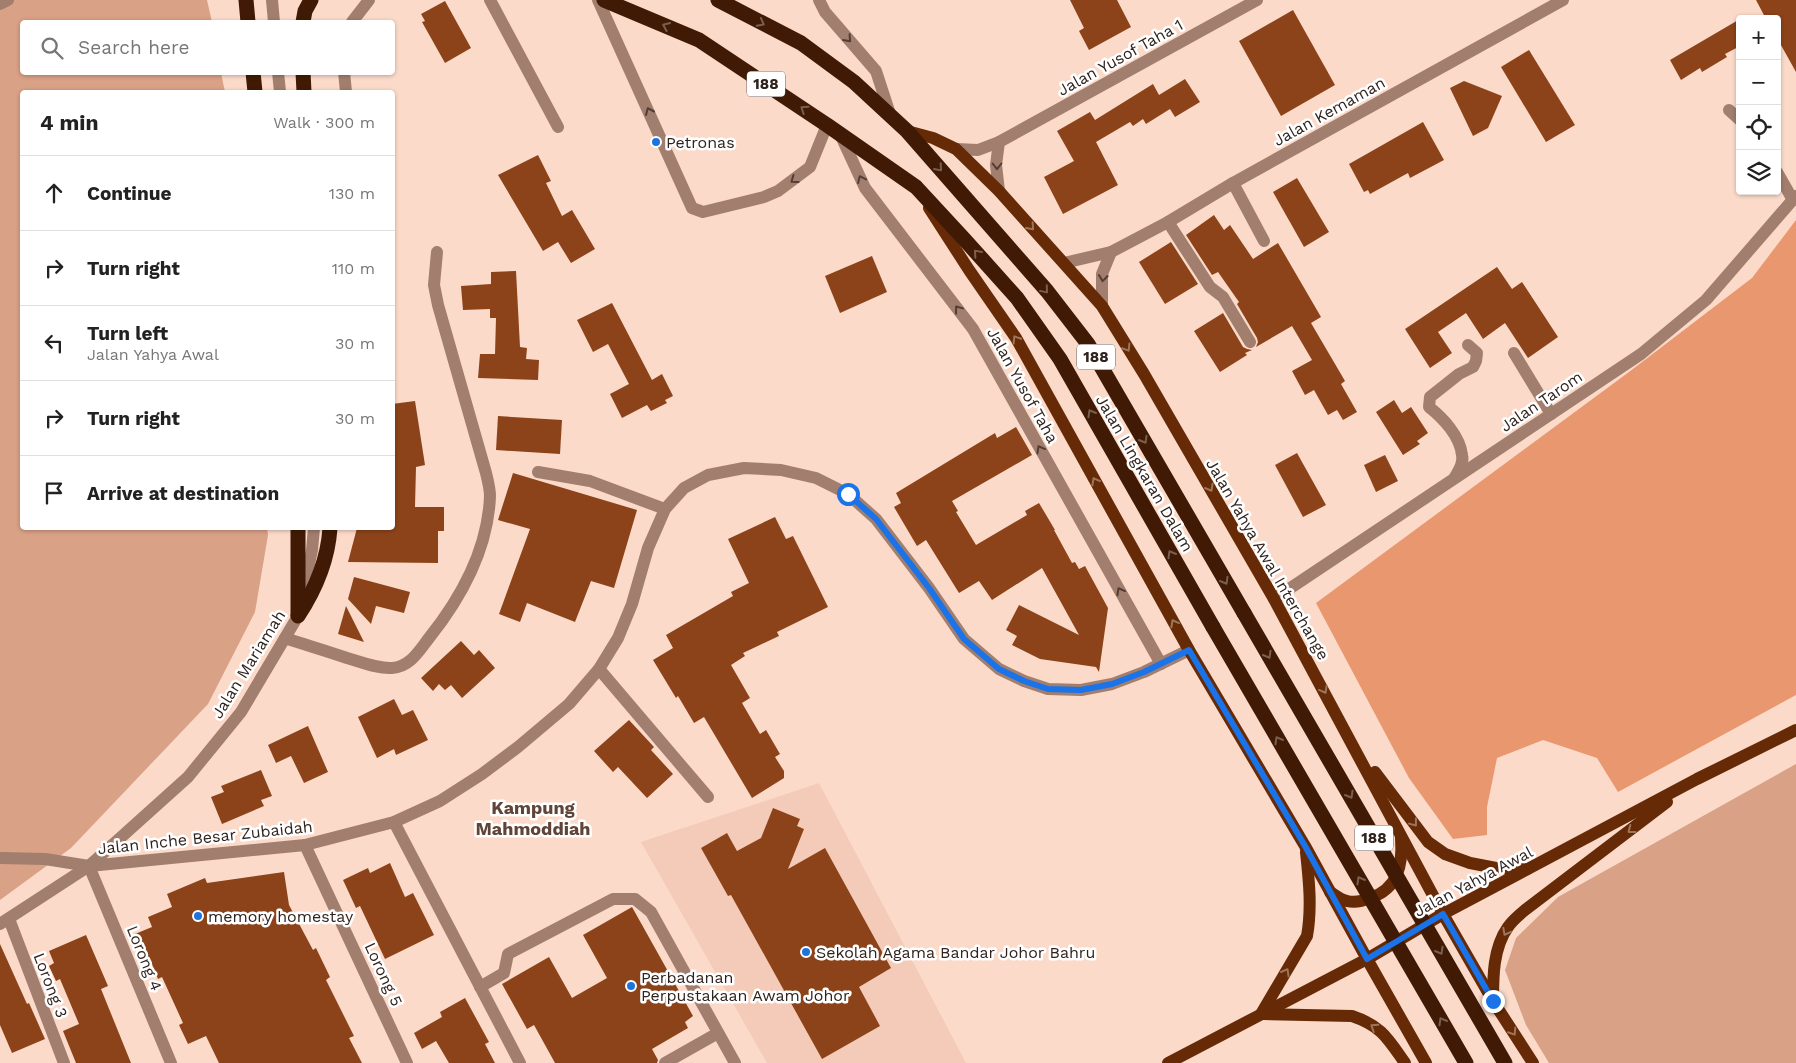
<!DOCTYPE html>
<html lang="en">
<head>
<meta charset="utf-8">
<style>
	body { margin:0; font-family:"Work Sans",sans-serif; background:#f2f2f2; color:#222 }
	.controls { position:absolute; right:15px; top:15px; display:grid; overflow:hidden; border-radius:5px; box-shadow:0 1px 4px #0004 }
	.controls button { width:45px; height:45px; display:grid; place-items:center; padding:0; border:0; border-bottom:1px solid #e0e0e0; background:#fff; color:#222; font:25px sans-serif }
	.stop { position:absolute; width:15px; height:15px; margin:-11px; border:4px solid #1a73e8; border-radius:50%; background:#fff }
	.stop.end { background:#1a73e8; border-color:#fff; box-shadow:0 1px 5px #0008 }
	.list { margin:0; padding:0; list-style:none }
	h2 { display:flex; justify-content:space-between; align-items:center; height:65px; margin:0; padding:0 20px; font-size:21px }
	h2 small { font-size:16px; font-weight:400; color:#767676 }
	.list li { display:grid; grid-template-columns:32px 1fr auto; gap:15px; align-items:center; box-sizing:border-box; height:75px; padding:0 20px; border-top:1px solid #e0e0e0 }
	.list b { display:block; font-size:19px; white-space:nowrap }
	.list p { margin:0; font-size:16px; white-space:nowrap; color:#767676 }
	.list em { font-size:16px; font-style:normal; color:#767676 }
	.icon { flex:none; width:28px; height:28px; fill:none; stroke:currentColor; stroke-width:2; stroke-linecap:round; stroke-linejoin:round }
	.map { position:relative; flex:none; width:1796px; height:1063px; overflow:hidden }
	.search { position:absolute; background:#fff; box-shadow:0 1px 4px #0004; left:20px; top:20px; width:375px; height:55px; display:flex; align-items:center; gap:12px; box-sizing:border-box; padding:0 18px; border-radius:5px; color:#767676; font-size:19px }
	.panel { position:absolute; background:#fff; box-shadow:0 1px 4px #0004; left:20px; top:90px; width:375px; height:440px; border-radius:5px }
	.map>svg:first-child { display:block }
	.built { fill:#f4cbb8 }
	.green { fill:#d9a186 }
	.forest { fill:#e9976f }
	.building { fill:#8c4319 }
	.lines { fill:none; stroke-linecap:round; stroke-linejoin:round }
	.minor { stroke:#a17e6d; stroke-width:12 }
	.major { stroke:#662b06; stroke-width:12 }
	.highway { stroke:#401a04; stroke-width:15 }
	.highway-bridge { stroke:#401a04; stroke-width:15 }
	.oneway { stroke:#795f4f }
	.oneway2 { stroke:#523e36 }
	.oneway3 { stroke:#9c755d }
	.route { stroke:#1a73e8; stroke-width:6 }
	.poi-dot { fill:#1e74de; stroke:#fff; stroke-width:2 }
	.labels { text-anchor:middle; stroke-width:5; stroke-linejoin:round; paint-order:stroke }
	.shield { fill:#fff; stroke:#6e6562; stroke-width:1 }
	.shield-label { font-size:15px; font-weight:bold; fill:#30231e }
	.street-label { font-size:16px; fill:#30231e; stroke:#fff }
	.poi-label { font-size:16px; fill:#30231e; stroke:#fff; text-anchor:start }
	.neighbourhood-label { font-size:18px; font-weight:bold; fill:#5f4437; stroke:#fff }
</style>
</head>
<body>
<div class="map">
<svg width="1796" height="1063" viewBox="0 0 1796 1063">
	<rect width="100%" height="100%" fill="#fbdaca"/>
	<!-- built -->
	<path class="built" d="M819,783L966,1063H767L641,842Z"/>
	<!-- green -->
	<g class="green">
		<path d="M0,0H207L212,22H22V72L221,73L225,92H22V528H267L268,535L255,612L208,704L71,848L0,900Z"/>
		<path d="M1796,764V1063H1549L1526,1025L1505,970L1516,938L1558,897Z"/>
	</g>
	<!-- forest -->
	<path class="forest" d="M1796,220V695L1618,792L1597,758L1543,740L1497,758L1487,807V835L1453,839L1409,778L1316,603L1629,372L1752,278Z"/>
	<!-- building -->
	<g class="building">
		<path d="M1070,0H1117L1131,27L1089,50L1079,31L1084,28Z"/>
		<path d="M1756,0H1796V72L1777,38V19H1766Z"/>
		<path d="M445,1L471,48L445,63L422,22L425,21L421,14Z"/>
		<path d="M1293,10L1335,85L1281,116L1239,41Z"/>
		<path d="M1740,19V46L1725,54L1727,57L1702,72L1700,68L1681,80L1670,60Z"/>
		<path d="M1529,50L1575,125L1546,142L1501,67Z"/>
		<path d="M1185,79L1200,102L1175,117L1170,109L1146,124L1143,119L1133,126L1130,122L1096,142L1118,185L1063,214L1044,177L1074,161L1057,131L1090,112L1095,120L1153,84L1159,95Z"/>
		<path d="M1464,81L1502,96L1488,128L1473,136L1450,88Z"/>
		<path d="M1423,122L1444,160L1410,178L1408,173L1370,194L1368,190L1364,192L1349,164Z"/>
		<path d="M538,155L551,181L546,183L562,216L572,210L595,249L571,263L558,242L543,251L498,175Z"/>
		<path d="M1297,178L1329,232L1304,247L1273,192Z"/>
		<path d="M1214,215L1224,230L1230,225L1253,259L1278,243L1321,317L1311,323L1345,381L1341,384L1357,412L1343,420L1337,410L1328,415L1314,390L1305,395L1292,371L1312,360L1292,326L1256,347L1258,342L1257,338L1237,304L1239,302L1218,272L1212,275L1186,235Z"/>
		<path d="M1171,242L1198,284L1165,304L1139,262Z"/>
		<path d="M872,256L887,292L840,313L825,276Z"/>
		<path d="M1497,267L1512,289L1522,282L1558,337L1528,358L1505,323L1483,339L1466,313L1438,332L1452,353L1430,368L1405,329Z"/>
		<path d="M516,271L520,347L527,348L526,359L539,360L538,380L478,378L480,354H495L496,318H490V309L463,310L461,286L491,284V272Z"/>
		<path d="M612,303L652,380L662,374L673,396L665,400L667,403L651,411L647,405L622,418L610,394L629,384L608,344L593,352L577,320Z"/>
		<path d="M1223,313L1243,347L1247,349L1252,350L1245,353L1247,355L1220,372L1194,331Z"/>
		<path d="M1394,400L1402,413L1411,407L1428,433L1417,441L1420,444L1403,455L1376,412Z"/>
		<path d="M415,401L425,465L416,467L415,507H444V531H438V563L348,562L357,528H392V404Z"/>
		<path d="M498,416L562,420L560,454L496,450Z"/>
		<path d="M1016,427L1032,455L952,501L958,511L956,512L976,545L1027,515L1025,511L1039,503L1055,530H1054L1072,563L1075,562L1079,569L1085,566L1108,608L1099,672L1096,667L1040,659L1012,645L1017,636L1006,630L1019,605L1079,635L1042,568L992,600L979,581L959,593L926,540L917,546L894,507L901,503L896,493L995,433L997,438Z"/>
		<path d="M1297,453L1326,505L1303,517L1275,465Z"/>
		<path d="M1385,455L1398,481L1376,492L1364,465Z"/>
		<path d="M513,473L637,510L614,588L591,581L575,622L527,603L520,622L499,614L530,529L498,520Z"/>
		<path d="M775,517L786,539L793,536L828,607L777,632L779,636L743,653L745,656L731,665L750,698L742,703L760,734L766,730L780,754L775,757L784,771V778L752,798L704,717L694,723L678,696L676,698L653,660L673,648L666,635L733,596L731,592L749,583L728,539Z"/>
		<path d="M354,577L410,592L404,613L376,606L371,624L348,599Z"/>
		<path d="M346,606L364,642L338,634Z"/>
		<path d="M461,641L474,655L479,650L495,668L462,698L451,685L445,690L439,684L433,691L421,678Z"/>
		<path d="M394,699L402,715L413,710L428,740L396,755L394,749L377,758L358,717Z"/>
		<path d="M629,720L654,747L651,750L673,774L647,798L618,767L613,772L594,751Z"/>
		<path d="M308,726L328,772L304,783L291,756L276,763L268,745Z"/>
		<path d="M261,770L272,796L261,800L264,806L222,824L211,797L224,792L221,786Z"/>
		<path d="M773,808L800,819L797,826L804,829L788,869L825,848L891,968L859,987L880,1026L822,1059L731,895L728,896L701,848L727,833L737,851L761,838Z"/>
		<path d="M390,863L405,897L413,893L434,935L385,959L360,906L356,908L343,880L368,868L370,873Z"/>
		<path d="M284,872L289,905L313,950L316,948L330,977L326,980L354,1036L349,1038L362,1063H219L206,1036L188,1044L179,1025L183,1023L162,977L158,979L152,964L148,966L135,934L152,927L148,917L172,907L167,894L205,878L207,883Z"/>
		<path d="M632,907L693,1016L685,1022L688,1028L652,1049L658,1060L657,1063H555L534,1025L527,1029L502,984L549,957L572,998L607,978L583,935Z"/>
		<path d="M86,935L108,986L101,989L131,1063H76L63,1031L79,1024L60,979L56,981L49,966L54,963L49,951Z"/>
		<path d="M0,944L27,1004L29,1003L45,1039L12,1053L0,1025Z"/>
		<path d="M465,998L489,1042L485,1044L495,1063H449L436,1041L422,1049L414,1033L442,1017L440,1012Z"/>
	</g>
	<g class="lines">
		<!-- minor -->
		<g class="minor">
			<path d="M272,0L274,22"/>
			<path d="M490,0L558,127"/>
			<path d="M598,0L692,208L703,212L764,197L778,191L810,167L827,125"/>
			<path d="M819,0L825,12L876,71L891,117"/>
			<path d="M0,4L8,0"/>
			<path d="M352,22L369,0"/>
			<path d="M278,72L280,92"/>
			<path d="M344,72L346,92"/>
			<path d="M1729,110L1740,120"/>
			<path d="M840,134L865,188L973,329L1161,664"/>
			<path d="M956,149L978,150L999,142L1257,0"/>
			<path d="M1777,172L1793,200"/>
			<path d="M1233,183L1264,241"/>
			<path d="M999,191L996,165L999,142"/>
			<path d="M1168,222L1210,287L1223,297L1250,342"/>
			<path d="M1064,263L1111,252L1168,222L1233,183L1563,0"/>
			<path d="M1102,306V274L1111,252"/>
			<path d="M1514,353L1551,414"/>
			<path d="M538,472L590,481L665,509"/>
			<path d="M1455,477C1459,470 1464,463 1462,455C1460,436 1443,418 1429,407L1430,397L1459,374L1473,367L1476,361L1477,353L1468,345"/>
			<path d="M1274,599L1641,354L1706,300L1796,196"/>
			<path d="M285,638C306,645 327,651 347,658C361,662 378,669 392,668C410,667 419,651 429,638C461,598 488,549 490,496C490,489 488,481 486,473L438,305L434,285L437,252"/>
			<path d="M599,669L708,797"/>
			<path d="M394,822L520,1063"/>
			<path d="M305,845L407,1063"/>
			<path d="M0,858L45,859L89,866L305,845L394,822L440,801L482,774L518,747L569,704L599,669L618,638L632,604L648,548L665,509L684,488L708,475L744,468L781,470L816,478L848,494L876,519L929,588L964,639L999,669L1024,681L1048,689L1081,690L1112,684L1144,672L1189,650"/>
			<path d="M89,866L171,1063"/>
			<path d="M9,919L64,1063"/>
			<path d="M0,924L89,866L188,777L241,712L298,616L312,550L314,528"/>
			<path d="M480,987L504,973L508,954L613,899H635L651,912L735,1063"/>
			<path d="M665,1063L718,1033"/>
		</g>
		<!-- major -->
		<g class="major">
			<path d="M907,131L933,138L956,149L999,191L1102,306L1144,374L1274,599L1443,914L1493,1001L1533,1063"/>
			<path d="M929,208L969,270L1016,338L1189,650L1305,846L1367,959L1426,1063"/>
			<path d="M1375,772L1428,842L1445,854L1470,863L1496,868L1527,869"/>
			<path d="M1330,892C1335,895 1341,900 1347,901C1355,903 1363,901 1370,898C1398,889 1403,865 1401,838"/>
			<path d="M1493,1001C1493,977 1493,948 1508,927C1512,921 1519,915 1525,910L1667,802"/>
			<path d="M1261,1014L1307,936C1312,908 1309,880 1306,852"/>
			<path d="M1263,1014L1352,1016C1382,1026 1388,1039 1405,1063"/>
			<path d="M1168,1063L1367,959L1443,914L1697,779L1796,730"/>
		</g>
		<!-- highway -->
		<g class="highway">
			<path d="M246,0L248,22"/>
			<path d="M604,0L699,40L827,125L916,187L965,240L1017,298L1060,359L1213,627"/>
			<path d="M718,0L801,43L854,82L907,131L1047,291L1088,344L1244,613"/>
			<path d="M303,22L305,11L311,0"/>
			<path d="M253,72L255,92"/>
			<path d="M303,72L304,92"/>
			<path d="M298,528V615"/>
			<path d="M298,616C315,590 328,559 330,528"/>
		</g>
		<!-- highway-bridge -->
		<g class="highway-bridge">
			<path d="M1244,613L1505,1063"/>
			<path d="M1213,627L1466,1063"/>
		</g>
	</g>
	<!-- one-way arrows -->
	<defs><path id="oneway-chevron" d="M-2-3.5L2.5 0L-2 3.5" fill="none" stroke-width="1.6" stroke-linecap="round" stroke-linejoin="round" transform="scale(1.25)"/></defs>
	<g class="oneway">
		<use href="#oneway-chevron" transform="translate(761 23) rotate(28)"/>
		<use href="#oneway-chevron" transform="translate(666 26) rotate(-157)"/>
		<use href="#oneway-chevron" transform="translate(804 109) rotate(-146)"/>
		<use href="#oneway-chevron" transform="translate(939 168) rotate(49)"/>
		<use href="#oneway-chevron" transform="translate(977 253) rotate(-131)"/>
		<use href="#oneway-chevron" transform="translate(1045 290) rotate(50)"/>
		<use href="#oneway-chevron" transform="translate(1091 413) rotate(-120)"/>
		<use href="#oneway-chevron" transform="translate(1144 440) rotate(60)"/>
		<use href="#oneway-chevron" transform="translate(1171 554) rotate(-120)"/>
		<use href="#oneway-chevron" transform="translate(1225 581) rotate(60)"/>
		<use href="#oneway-chevron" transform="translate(1268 655) rotate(60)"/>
		<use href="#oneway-chevron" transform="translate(1278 740) rotate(-120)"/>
		<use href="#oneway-chevron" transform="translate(1350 795) rotate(60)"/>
		<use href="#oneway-chevron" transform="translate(1360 880) rotate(-120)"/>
		<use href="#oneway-chevron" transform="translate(1440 951) rotate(60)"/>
		<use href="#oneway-chevron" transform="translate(1442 1021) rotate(-120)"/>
	</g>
	<g class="oneway2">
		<use href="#oneway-chevron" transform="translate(848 39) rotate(48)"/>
		<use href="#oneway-chevron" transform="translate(649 111) rotate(-114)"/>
		<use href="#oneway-chevron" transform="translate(997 166) rotate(90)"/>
		<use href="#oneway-chevron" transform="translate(861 179) rotate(-115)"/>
		<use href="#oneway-chevron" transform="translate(794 180) rotate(144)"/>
		<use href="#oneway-chevron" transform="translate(1103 278) rotate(96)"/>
		<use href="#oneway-chevron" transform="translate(958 309) rotate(-127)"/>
		<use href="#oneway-chevron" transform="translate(1040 449) rotate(-119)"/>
		<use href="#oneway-chevron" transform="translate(1120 591) rotate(-119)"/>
	</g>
	<g class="oneway3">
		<use href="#oneway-chevron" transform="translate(1031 227) rotate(48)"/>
		<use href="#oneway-chevron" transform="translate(1016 339) rotate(-122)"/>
		<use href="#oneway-chevron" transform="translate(1127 348) rotate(58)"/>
		<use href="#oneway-chevron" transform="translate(1095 481) rotate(-119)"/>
		<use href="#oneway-chevron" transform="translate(1210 488) rotate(60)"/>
		<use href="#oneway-chevron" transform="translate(1174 623) rotate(-119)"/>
		<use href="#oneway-chevron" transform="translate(1324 690) rotate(61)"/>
		<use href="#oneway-chevron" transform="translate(1414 823) rotate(53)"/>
		<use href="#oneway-chevron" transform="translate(1631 830) rotate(143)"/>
		<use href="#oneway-chevron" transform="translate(1506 932) rotate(118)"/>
		<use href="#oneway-chevron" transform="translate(1286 972) rotate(-60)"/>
		<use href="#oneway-chevron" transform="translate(1374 1027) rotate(-147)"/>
		<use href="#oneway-chevron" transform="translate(1513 1032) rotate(57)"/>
	</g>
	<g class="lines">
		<!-- route -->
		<path class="route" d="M848,494L876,519L929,588L964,639L999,669L1024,681L1048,689L1081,690L1112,684L1144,672L1189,650L1305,846L1367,959L1443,914L1493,1001"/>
	</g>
	<!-- markers -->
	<g class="poi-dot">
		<circle cx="656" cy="142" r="5"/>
		<circle cx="198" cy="916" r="5"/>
		<circle cx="806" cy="952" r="5"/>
		<circle cx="631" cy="986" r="5"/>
	</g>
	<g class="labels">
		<!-- shield labels -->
		<g class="shield">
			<rect x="747" y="71.5" width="38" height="25" rx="4"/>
			<rect x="1077" y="344.5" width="38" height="25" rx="4"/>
			<rect x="1355" y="825.5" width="38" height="25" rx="4"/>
		</g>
		<g class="shield-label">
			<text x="766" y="89">188</text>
			<text x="1096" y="362">188</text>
			<text x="1374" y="843">188</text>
		</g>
		<!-- street labels -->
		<g class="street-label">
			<text transform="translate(1120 57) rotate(-29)" y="6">Jalan Yusof Taha 1</text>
			<text transform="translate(1329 111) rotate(-29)" y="6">Jalan Kemaman</text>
			<text transform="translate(1023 385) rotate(61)" y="6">Jalan Yusof Taha</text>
			<text transform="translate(1541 401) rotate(-34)" y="6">Jalan Tarom</text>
			<text transform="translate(1145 473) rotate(60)" y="6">Jalan Lingkaran Dalam</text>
			<text transform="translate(1268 559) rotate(60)" y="6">Jalan Yahya Awal Interchange</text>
			<text transform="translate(248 664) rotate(-58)" y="6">Jalan Mariamah</text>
			<text transform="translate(205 837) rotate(-6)" y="6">Jalan Inche Besar Zubaidah</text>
			<text transform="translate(1473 881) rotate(-28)" y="6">Jalan Yahya Awal</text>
			<text transform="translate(145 958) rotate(68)" y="6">Lorong 4</text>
			<text transform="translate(384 974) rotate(65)" y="6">Lorong 5</text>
			<text transform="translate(51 985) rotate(69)" y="6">Lorong 3</text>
		</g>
		<!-- poi labels -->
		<g class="poi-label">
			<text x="666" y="148">Petronas</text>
			<text x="208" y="922">memory homestay</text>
			<text x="816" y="958">Sekolah Agama Bandar Johor Bahru</text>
			<text x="641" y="983">Perbadanan<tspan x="641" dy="18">Perpustakaan Awam Johor</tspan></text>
		</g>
		<!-- neighbourhood labels -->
		<g class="neighbourhood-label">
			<text x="533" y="814">Kampung<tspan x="533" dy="21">Mahmoddiah</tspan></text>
		</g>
	</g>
</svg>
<div class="controls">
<button>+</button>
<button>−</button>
<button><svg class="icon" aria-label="locate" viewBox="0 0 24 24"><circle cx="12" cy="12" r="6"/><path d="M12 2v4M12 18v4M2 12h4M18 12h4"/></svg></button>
<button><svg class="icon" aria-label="layers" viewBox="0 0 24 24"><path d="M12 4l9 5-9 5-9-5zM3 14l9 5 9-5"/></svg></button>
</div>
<div class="stop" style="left:848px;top:494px"></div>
<div class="stop end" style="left:1493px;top:1001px"></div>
<div class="search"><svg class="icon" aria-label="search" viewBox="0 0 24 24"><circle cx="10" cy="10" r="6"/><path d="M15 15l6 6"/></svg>Search here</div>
<section class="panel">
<h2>4 min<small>Walk · 300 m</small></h2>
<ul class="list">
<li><svg class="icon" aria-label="ahead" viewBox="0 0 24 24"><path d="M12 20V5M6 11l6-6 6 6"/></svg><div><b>Continue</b></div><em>130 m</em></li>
<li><svg class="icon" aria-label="right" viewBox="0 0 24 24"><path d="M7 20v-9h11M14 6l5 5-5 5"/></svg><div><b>Turn right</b></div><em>110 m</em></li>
<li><svg class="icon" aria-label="left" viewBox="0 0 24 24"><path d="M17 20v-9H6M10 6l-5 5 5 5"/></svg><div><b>Turn left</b><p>Jalan Yahya Awal</p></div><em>30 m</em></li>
<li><svg class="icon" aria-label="right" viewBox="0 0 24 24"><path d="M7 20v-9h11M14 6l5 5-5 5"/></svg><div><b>Turn right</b></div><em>30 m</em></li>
<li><svg class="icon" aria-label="arrive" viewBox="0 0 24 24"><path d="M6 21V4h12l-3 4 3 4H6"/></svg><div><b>Arrive at destination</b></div></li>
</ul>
</section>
</div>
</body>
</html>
